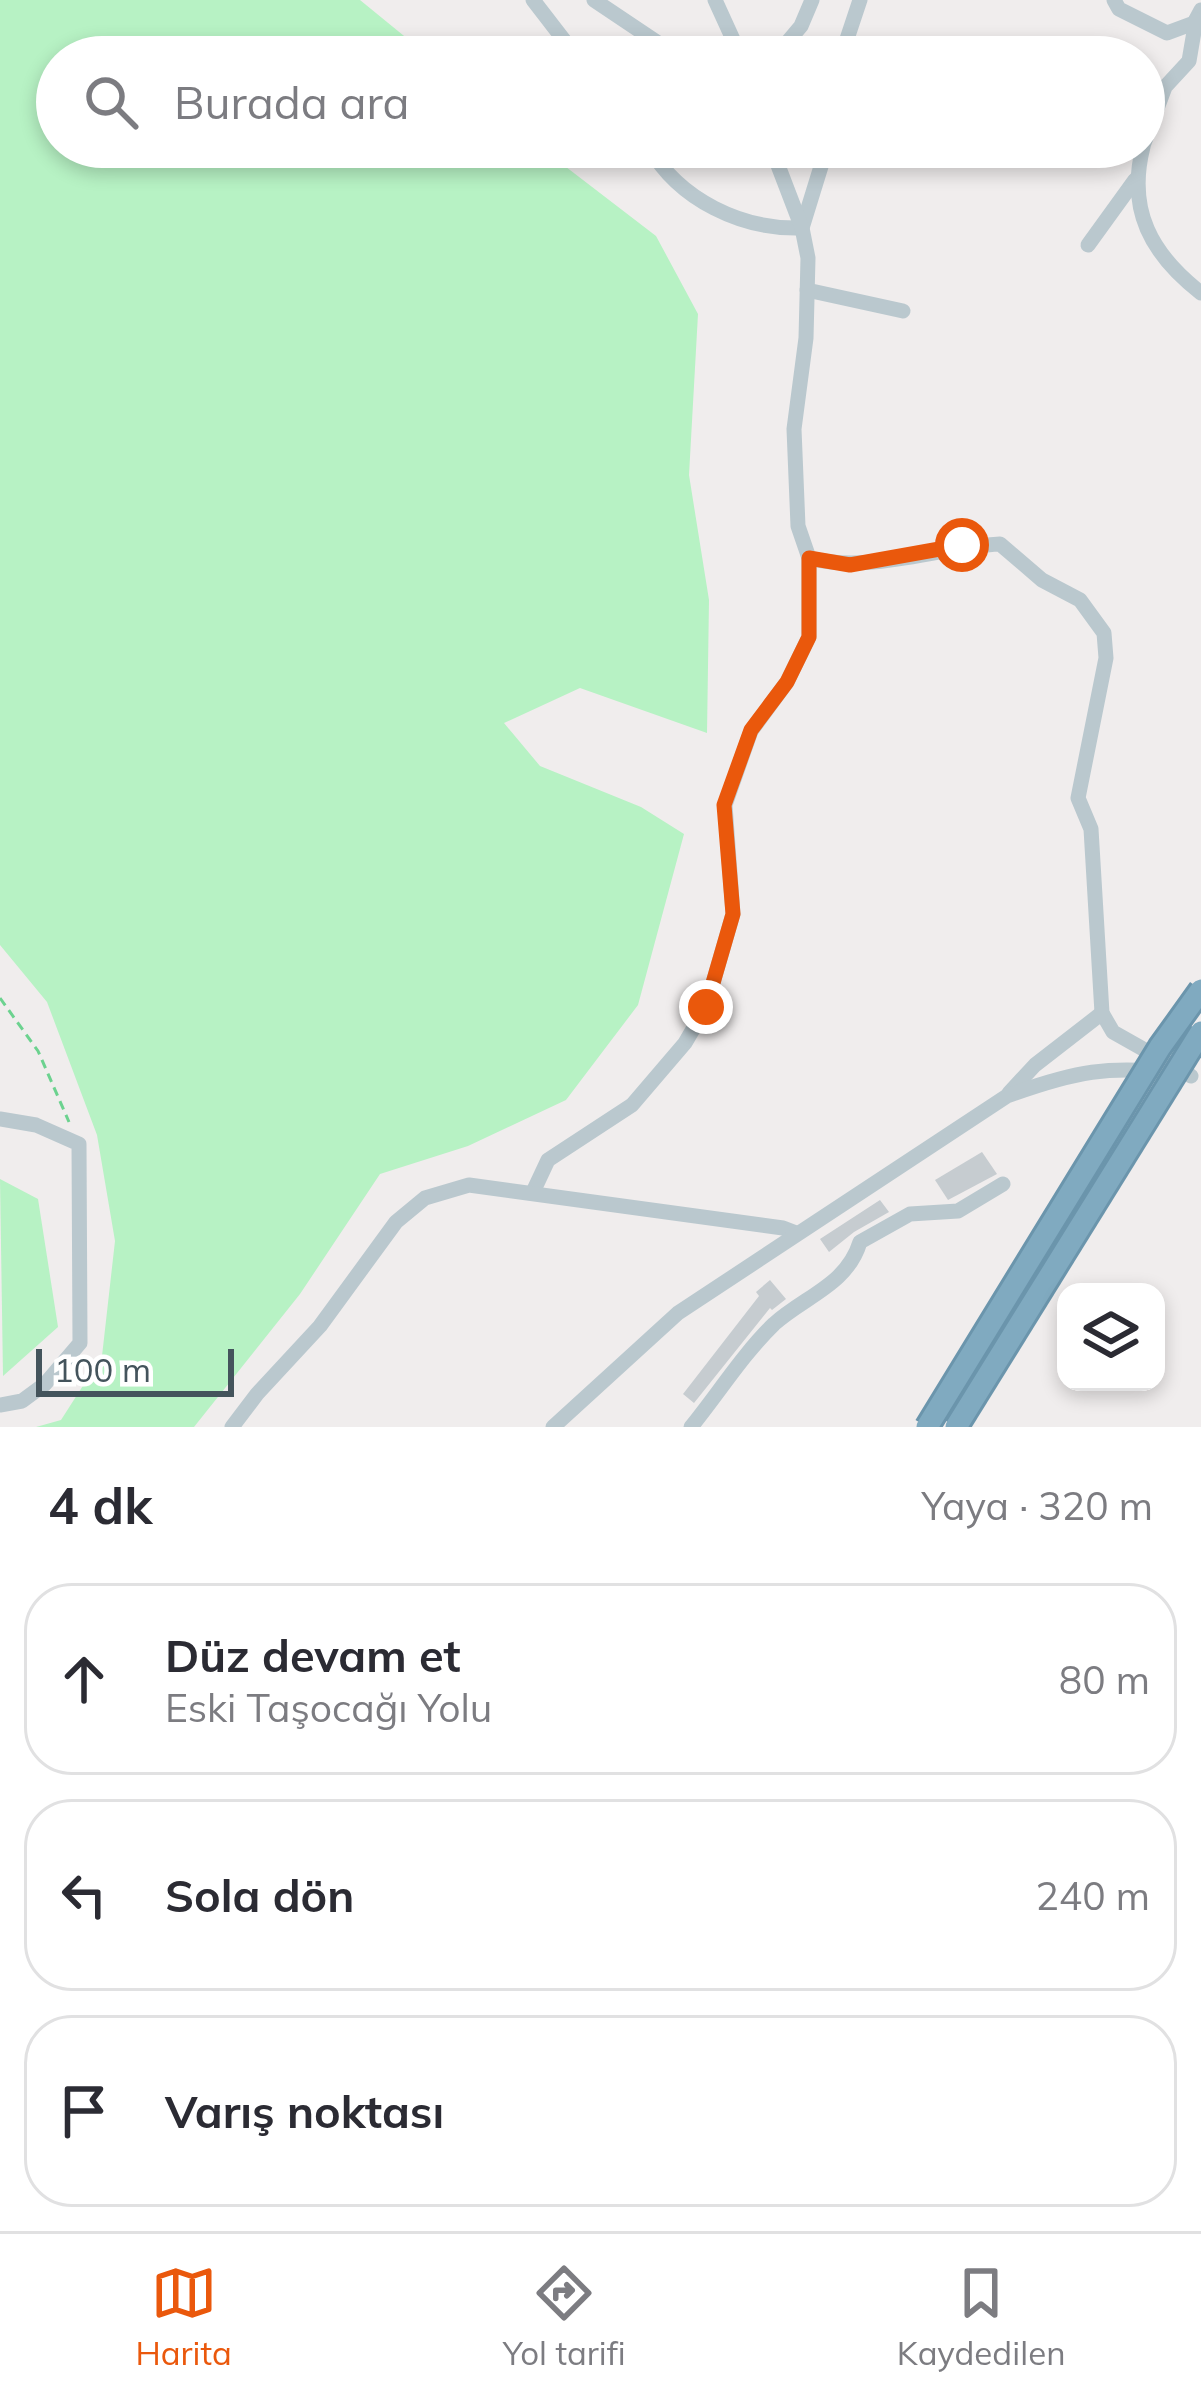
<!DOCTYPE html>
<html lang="tr">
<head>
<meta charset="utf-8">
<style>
	body { margin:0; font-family:Mulish,sans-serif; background:#f7f7f7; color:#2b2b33 }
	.controls { position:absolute; right:36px; bottom:36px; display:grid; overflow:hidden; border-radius:24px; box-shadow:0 6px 18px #0003 }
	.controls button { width:108px; height:108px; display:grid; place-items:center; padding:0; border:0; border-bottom:3px solid #e1e1e2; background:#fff; color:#2b2b33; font:60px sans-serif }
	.scale { position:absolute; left:36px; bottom:30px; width:198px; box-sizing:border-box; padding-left:12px; border:6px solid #44545c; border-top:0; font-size:33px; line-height:42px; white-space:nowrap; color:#44545c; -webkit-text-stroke:9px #fff; paint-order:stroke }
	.stop { position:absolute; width:36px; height:36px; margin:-27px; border:9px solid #ea580c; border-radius:50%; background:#fff }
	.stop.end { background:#ea580c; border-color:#fff; box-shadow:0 3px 12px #0008 }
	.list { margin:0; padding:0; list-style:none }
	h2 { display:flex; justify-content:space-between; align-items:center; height:156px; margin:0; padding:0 48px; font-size:51px }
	h2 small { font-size:39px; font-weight:400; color:#7c7c81 }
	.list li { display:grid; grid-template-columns:78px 1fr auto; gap:36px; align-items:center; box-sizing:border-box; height:192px; margin:0 24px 24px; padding:0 24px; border:3px solid #e1e1e2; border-radius:48px }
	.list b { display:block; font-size:45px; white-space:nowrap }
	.list p { margin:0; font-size:39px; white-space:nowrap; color:#7c7c81 }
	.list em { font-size:39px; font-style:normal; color:#7c7c81 }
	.icon { flex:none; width:66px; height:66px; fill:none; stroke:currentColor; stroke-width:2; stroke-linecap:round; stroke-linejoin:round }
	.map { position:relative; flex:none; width:1201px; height:1427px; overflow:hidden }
	.search { position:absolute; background:#fff; box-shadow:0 6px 18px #0003; left:36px; right:36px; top:36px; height:132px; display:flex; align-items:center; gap:30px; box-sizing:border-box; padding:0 42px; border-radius:66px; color:#7c7c81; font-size:45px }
	.sheet { height:804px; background:#fff }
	nav { display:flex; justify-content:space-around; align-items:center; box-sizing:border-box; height:168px; border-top:3px solid #e1e1e2; background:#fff; font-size:33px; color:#7c7c81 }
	nav a { display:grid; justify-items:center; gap:6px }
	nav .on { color:#ea580c }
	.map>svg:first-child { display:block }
	.green { fill:#b7f2c4 }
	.building { fill:#c6ccd0 }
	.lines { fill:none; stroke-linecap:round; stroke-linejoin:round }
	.path { stroke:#6cd28f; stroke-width:3; stroke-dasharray:9 6; stroke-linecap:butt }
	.minor { stroke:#bac8ce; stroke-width:15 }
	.highway-bridge-casing { stroke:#6b95ac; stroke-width:27; stroke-linecap:butt }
	.highway-bridge { stroke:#80aac0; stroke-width:21 }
	.route { stroke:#ea580c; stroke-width:15 }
</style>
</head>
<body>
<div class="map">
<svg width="1201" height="1427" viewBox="0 0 1201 1427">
	<rect width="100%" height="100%" fill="#f0eded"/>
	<!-- green -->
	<g class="green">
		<path d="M0,0H360L420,49L448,57H57V147H540L656,236L698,314L689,475L709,600L707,733L580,688L504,723L540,766L641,807L684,834L638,1005L566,1100L468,1146L380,1174L300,1294L194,1427H36L61,1420L102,1356L115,1241L97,1135L47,1002L0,945Z"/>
		<path d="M0,1179L38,1199L58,1327L3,1376Z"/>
	</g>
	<!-- building -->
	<g class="building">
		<path d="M982,1152L997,1174L948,1200L935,1180Z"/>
		<path d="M880,1200L889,1212L854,1232L829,1252L820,1239Z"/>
		<path d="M770,1280L786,1299L772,1310L770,1308L694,1403L683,1394L759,1296L756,1292Z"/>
	</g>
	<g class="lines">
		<!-- path -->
		<path class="path" d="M0,998L38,1051L69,1122"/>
		<!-- minor -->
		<g class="minor">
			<path d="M533,0L577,57"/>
			<path d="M594,0L679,57"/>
			<path d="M715,0L741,57"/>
			<path d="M1114,0L1119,9L1167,33L1194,23L1201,10"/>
			<path d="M775,57L801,26L812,0"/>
			<path d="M841,57L860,0"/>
			<path d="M1144,143L1165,87L1189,61L1196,20"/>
			<path d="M649,147C679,200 742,230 802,228L827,147"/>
			<path d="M1143,147C1127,210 1151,254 1201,293"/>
			<path d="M1088,245L1135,180"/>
			<path d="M807,290L903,311"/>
			<path d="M809,558C871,574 937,547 1000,544L1042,580L1080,600L1104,633L1106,658L1078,798L1091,829L1102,1013L1113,1032L1191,1076"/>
			<path d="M1009,1093L1035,1065L1102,1013"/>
			<path d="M0,1119L36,1125L79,1144L80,1343L45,1384L22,1401L0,1405"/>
			<path d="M533,1192L548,1160L632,1105L685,1043L706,1007L733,914L725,805L751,731L787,682L809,637V558L798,526L794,429L806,338L808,258L802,228L771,147"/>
			<path d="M232,1427L257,1394L320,1326L396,1222L425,1198L469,1185L783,1228L796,1233"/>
			<path d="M553,1427L678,1313L1007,1096C1073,1072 1110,1064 1180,1074"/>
			<path d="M691,1427C718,1394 743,1354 774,1324C805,1296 847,1285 860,1242L910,1214L958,1211L1003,1184"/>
		</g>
		<!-- highway-bridge casing -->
		<g class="highway-bridge-casing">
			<g id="highway-bridge">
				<path d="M927,1427L1160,1047L1201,990"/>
				<path d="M956,1427L1201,1032"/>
			</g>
		</g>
		<!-- highway-bridge -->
		<use href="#highway-bridge" class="highway-bridge"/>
	</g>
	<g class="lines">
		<!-- route -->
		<path class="route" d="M706,1007L733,914L724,805L751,730L787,682L809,637V558L850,565L962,545"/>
	</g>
</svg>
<div class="controls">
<button><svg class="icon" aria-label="layers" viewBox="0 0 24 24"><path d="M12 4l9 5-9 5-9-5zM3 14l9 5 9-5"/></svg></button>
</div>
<div class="scale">100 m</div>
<div class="stop" style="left:962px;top:545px"></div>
<div class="stop end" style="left:706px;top:1007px"></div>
<div class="search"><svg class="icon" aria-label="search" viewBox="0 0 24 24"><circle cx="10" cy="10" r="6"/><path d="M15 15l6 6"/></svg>Burada ara</div>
</div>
<section class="sheet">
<h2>4 dk<small>Yaya · 320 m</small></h2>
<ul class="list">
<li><svg class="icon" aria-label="ahead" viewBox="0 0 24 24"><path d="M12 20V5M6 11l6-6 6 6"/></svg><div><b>Düz devam et</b><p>Eski Taşocağı Yolu</p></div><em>80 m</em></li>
<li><svg class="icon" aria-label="left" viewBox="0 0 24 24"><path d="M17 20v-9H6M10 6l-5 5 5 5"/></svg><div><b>Sola dön</b></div><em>240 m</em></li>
<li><svg class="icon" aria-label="arrive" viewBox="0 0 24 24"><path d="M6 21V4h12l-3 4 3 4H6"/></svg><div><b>Varış noktası</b></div></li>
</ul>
</section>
<nav>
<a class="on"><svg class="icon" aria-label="map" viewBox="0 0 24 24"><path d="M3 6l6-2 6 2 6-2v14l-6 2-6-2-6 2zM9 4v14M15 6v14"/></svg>Harita</a>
<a><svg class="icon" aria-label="directions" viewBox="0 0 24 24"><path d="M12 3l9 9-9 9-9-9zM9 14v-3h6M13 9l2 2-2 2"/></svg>Yol tarifi</a>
<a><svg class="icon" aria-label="saved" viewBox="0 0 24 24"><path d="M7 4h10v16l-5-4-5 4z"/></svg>Kaydedilen</a>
</nav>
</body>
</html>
